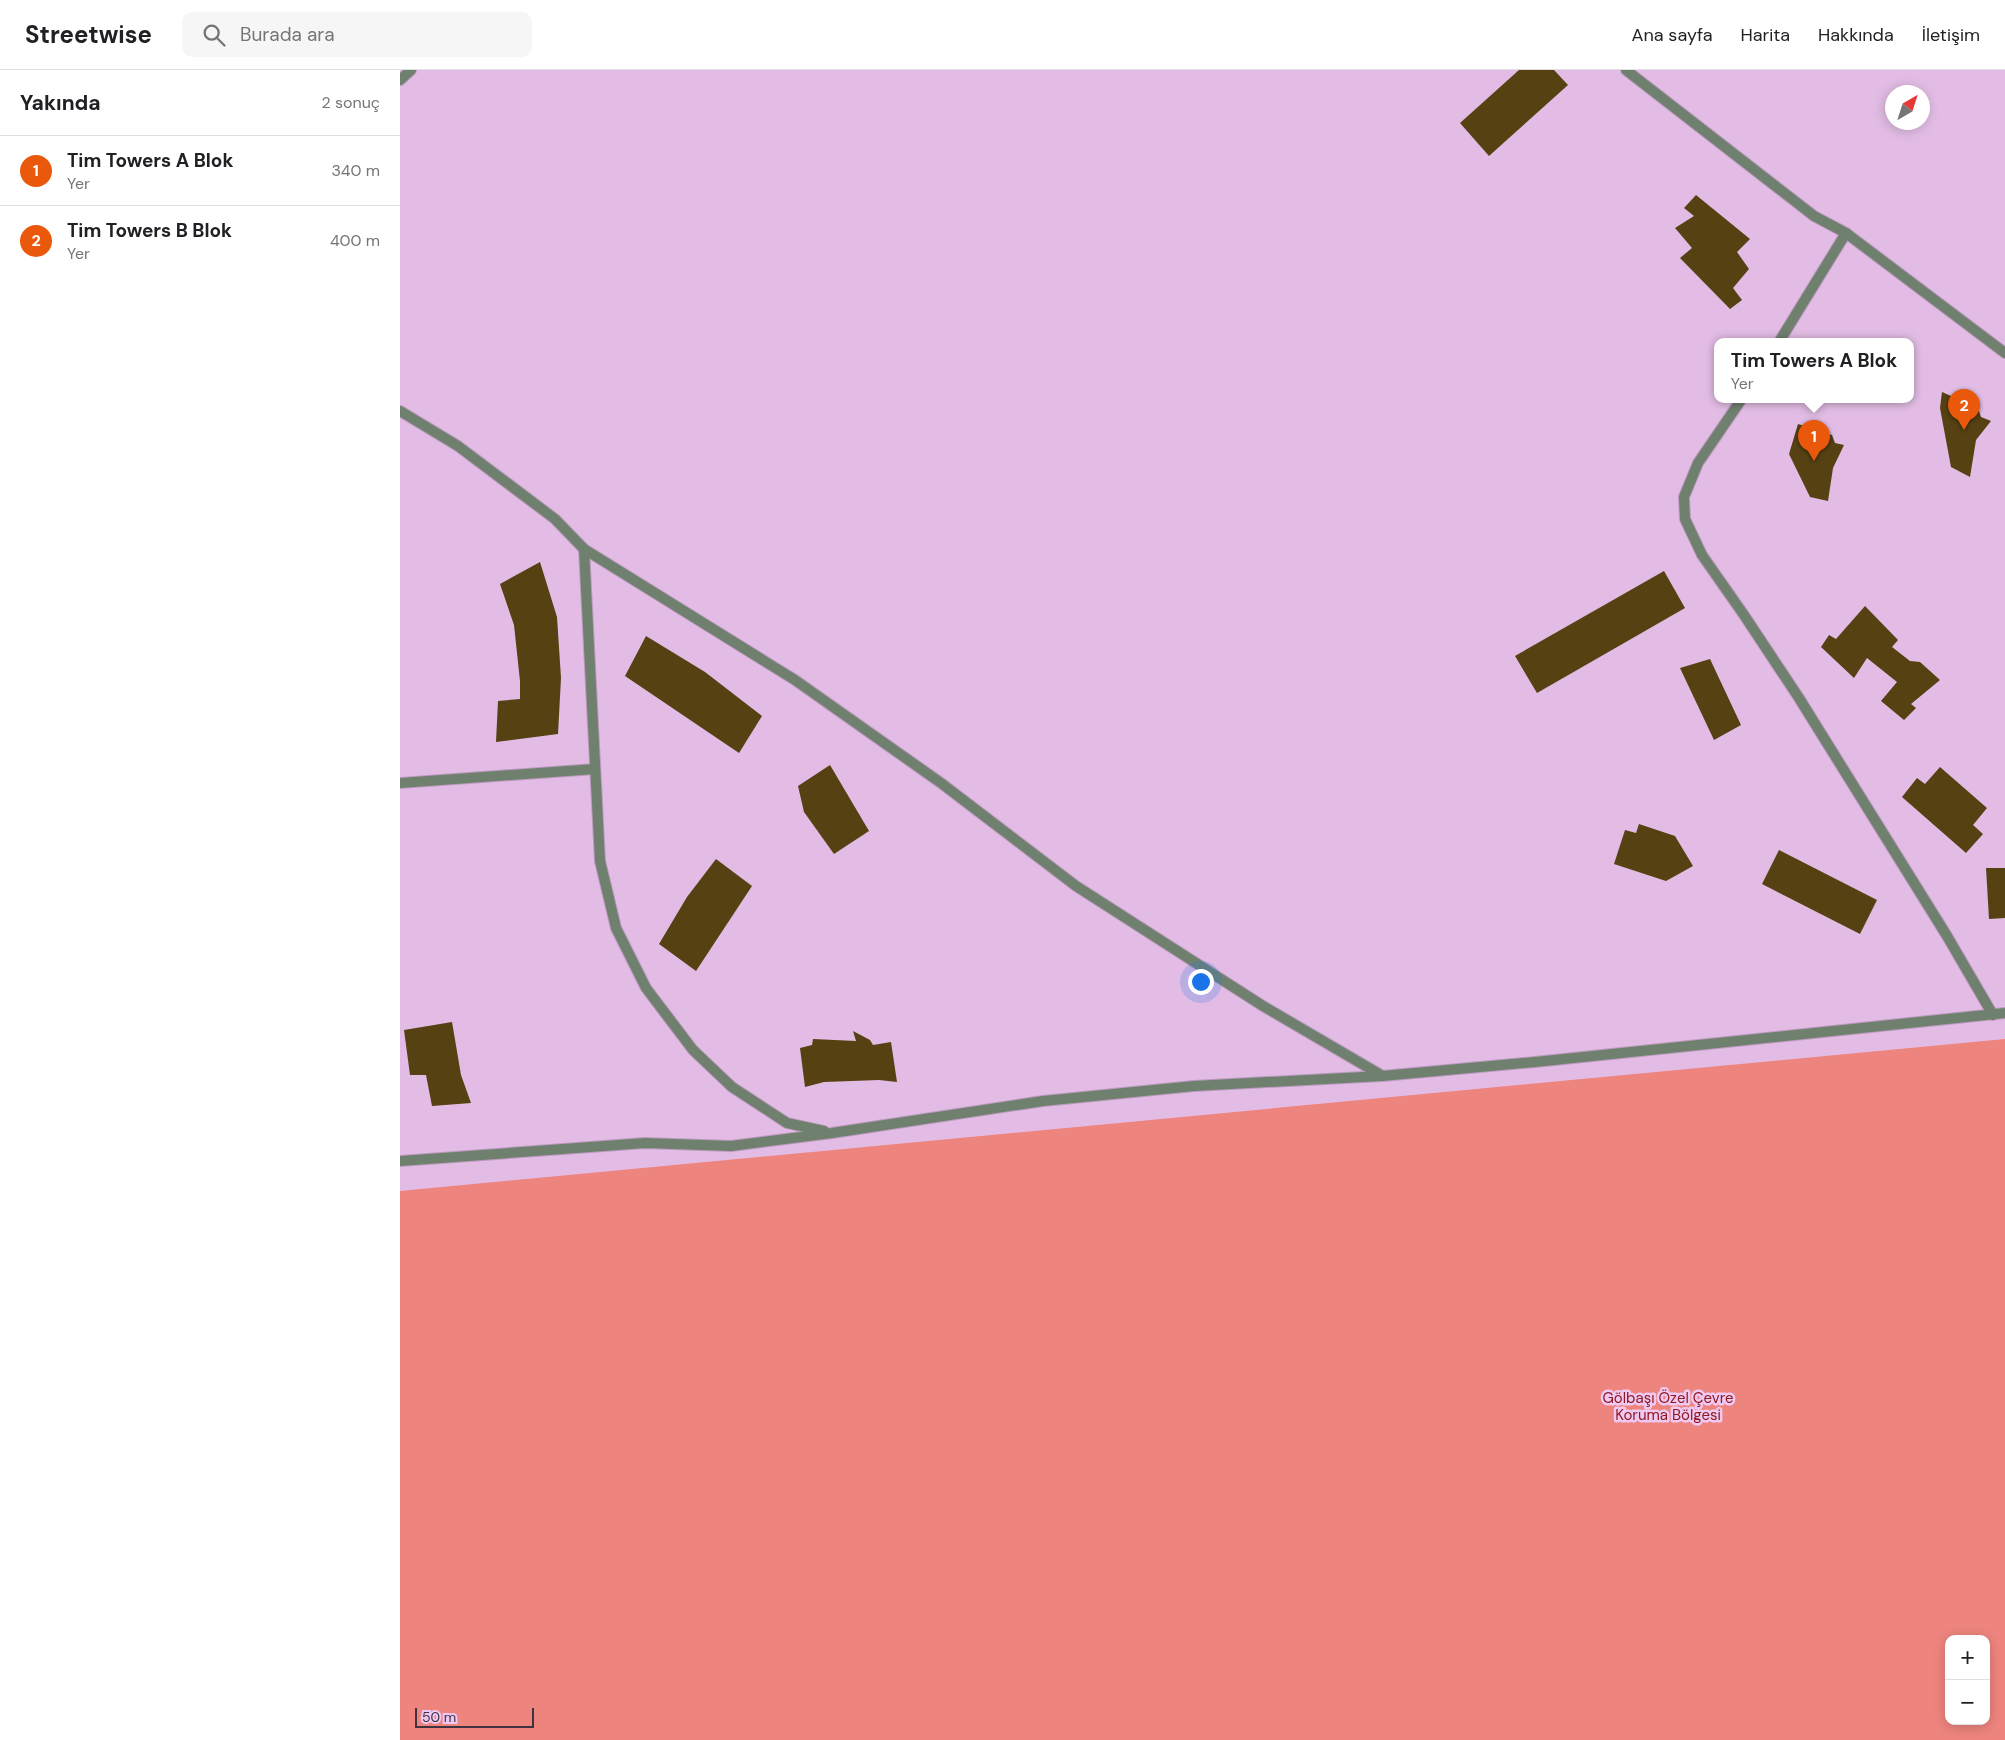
<!DOCTYPE html>
<html lang="tr">
<head>
<meta charset="utf-8">
<style>
	body { margin:0; font-family:"DM Sans",sans-serif; background:#f6f6f6; color:#202124 }
	.controls { position:absolute; right:15px; bottom:15px; display:grid; overflow:hidden; border-radius:10px; box-shadow:0 2px 12px #0003 }
	.controls button { width:45px; height:45px; display:grid; place-items:center; padding:0; border:0; border-bottom:1px solid #e0e0e0; background:#fff; color:#202124; font:25px sans-serif }
	.compass { position:absolute; left:1485px; top:15px; width:45px; height:45px; border-radius:50%; background:#fff; box-shadow:0 2px 12px #0003; rotate:39deg }
	.scale { position:absolute; left:15px; bottom:12px; width:119px; box-sizing:border-box; padding-left:5px; border:2px solid #413242; border-top:0; font-size:14px; line-height:18px; white-space:nowrap; color:#413242; -webkit-text-stroke:4px #efc9f2; paint-order:stroke }
	.you { position:absolute; left:800px; top:911px; width:18px; height:18px; margin:-12px; border:4px solid #fff; border-radius:50%; background:#1a73e8; box-shadow:0 0 0 8px #1a73e833 }
	.badge { display:grid; place-items:center; width:32px; height:32px; border-radius:50%; background:#ea580c; color:#fff; font-size:16px; font-weight:700 }
	.pin { position:absolute; translate:-50% -41px; filter:drop-shadow(0 1px 2px #0008) }
	.pin::after { content:''; position:absolute; top:26px; width:18px; height:15px; background:inherit; clip-path:polygon(0 0,100% 0,50% 100%) }
	.popup { position:absolute; left:1314px; top:268px; width:200px; height:65px; box-sizing:border-box; display:grid; place-content:center; border-radius:10px; background:#fff; filter:drop-shadow(0 1px 4px #0005); font-size:16px; white-space:nowrap; color:#757577 }
	.popup b { font-size:19px; color:#202124 }
	.popup::after { content:''; position:absolute; left:50%; top:100%; margin-left:-10px; border:10px solid transparent; border-top-color:#fff }
	.list { margin:0; padding:0; list-style:none }
	h2 { display:flex; justify-content:space-between; align-items:center; height:65px; margin:0; padding:0 20px; font-size:21px }
	h2 small { font-size:16px; font-weight:400; color:#757577 }
	.list li { display:grid; grid-template-columns:32px 1fr auto; gap:15px; align-items:center; box-sizing:border-box; height:70px; padding:0 20px; border-top:1px solid #e0e0e0 }
	.list b { display:block; font-size:19px; white-space:nowrap }
	.list p { margin:0; font-size:16px; white-space:nowrap; color:#757577 }
	.list em { font-size:16px; font-style:normal; color:#757577 }
	.icon { flex:none; width:28px; height:28px; fill:none; stroke:currentColor; stroke-width:2; stroke-linecap:round; stroke-linejoin:round }
	.map { position:relative; flex:none; width:1605px; height:1670px; overflow:hidden }
	header { display:flex; align-items:center; gap:30px; box-sizing:border-box; height:70px; padding:0 25px; background:#fff; border-bottom:1px solid #e0e0e0 }
	header strong { font-size:24px }
	nav { display:flex; gap:28px; margin-inline-start:auto; font-size:18px }
	.search { width:350px; height:45px; background:#f6f6f6; display:flex; align-items:center; gap:12px; box-sizing:border-box; padding:0 18px; border-radius:10px; color:#757577; font-size:19px }
	main { display:flex }
	aside { flex:1; background:#fff }
	.map>svg:first-child { display:block }
	.green { fill:#ee847e; fill-rule:evenodd }
	.building { fill:#554112 }
	.lines { fill:none; stroke-linecap:round; stroke-linejoin:round }
	.street-casing { stroke:#bb9bbd; stroke-width:12 }
	.street { stroke:#70806f; stroke-width:10 }
	.labels { text-anchor:middle; stroke-width:5; stroke-linejoin:round; paint-order:stroke }
	.park-label { font-size:15px; fill:#901a20; stroke:#efc9f2 }
</style>
</head>
<body>
<header>
<strong>Streetwise</strong>
<div class="search"><svg class="icon" aria-label="search" viewBox="0 0 24 24"><circle cx="10" cy="10" r="6"/><path d="M15 15l6 6"/></svg>Burada ara</div>
<nav><a>Ana sayfa</a><a>Harita</a><a>Hakkında</a><a>İletişim</a></nav>
</header>
<main>
<aside>
<h2>Yakında<small>2 sonuç</small></h2>
<ul class="list">
<li><span class="badge">1</span><div><b>Tim Towers A Blok</b><p>Yer</p></div><em>340 m</em></li>
<li><span class="badge">2</span><div><b>Tim Towers B Blok</b><p>Yer</p></div><em>400 m</em></li>
</ul>
</aside>
<div class="map">
<svg width="1605" height="1670" viewBox="0 0 1605 1670">
	<rect width="100%" height="100%" fill="#e2bce4"/>
	<!-- green -->
	<path class="green" d="M1605,969V1670H0V1121ZM1549,1569H1586V1651H1549Z"/>
	<!-- building -->
	<g class="building">
		<path d="M1119,0H1154L1168,15L1089,86L1060,53Z"/>
		<path d="M1296,125L1350,169L1337,182L1349,199L1333,218L1342,230L1330,239L1280,188L1292,178L1275,158L1294,146L1284,138Z"/>
		<path d="M1542,322L1578,338L1581,347L1591,351L1576,370L1570,407L1551,397L1540,338Z"/>
		<path d="M1398,354L1432,365L1435,373L1444,375L1433,398L1428,431L1410,427L1389,384Z"/>
		<path d="M140,492L157,547L161,608L158,664L96,672L98,631L120,629V611L114,555L100,514Z"/>
		<path d="M1264,501L1285,538L1137,623L1115,586Z"/>
		<path d="M1465,536L1498,570L1492,577L1510,591L1520,592L1540,610L1511,634L1516,638L1504,650L1481,631L1497,612L1467,588L1454,608L1421,577L1429,565L1436,569Z"/>
		<path d="M246,566L305,602L362,646L339,683L225,606Z"/>
		<path d="M1310,589L1341,655L1314,670L1280,598Z"/>
		<path d="M430,695L469,761L434,784L404,742L398,716Z"/>
		<path d="M1540,697L1587,738L1573,755L1583,764L1566,783L1502,727L1517,708L1525,714Z"/>
		<path d="M1239,754L1275,766L1293,796L1266,811L1214,794L1225,760L1236,763Z"/>
		<path d="M1379,780L1477,830L1460,864L1362,814Z"/>
		<path d="M316,789L352,816L296,901L259,874L287,827Z"/>
		<path d="M1586,798H1605V848L1589,849Z"/>
		<path d="M52,952L61,1005L71,1033L32,1036L26,1005H10L4,960Z"/>
		<path d="M453,961L470,970L473,975L491,972L497,1012L479,1010L424,1012L405,1017L400,978L412,975L413,969L456,971Z"/>
	</g>
	<g class="lines">
		<!-- street casing -->
		<g class="street-casing">
			<g id="street">
				<path d="M1226,0L1414,146L1446,163L1605,283"/>
				<path d="M0,10L11,0"/>
				<path d="M1379,272L1446,163"/>
				<path d="M1341,330L1298,393L1284,427L1285,449L1302,485L1344,545L1399,628L1547,866L1593,945"/>
				<path d="M0,341L58,376L155,449L184,479L395,610L541,713L676,816L863,936L981,1005"/>
				<path d="M184,479L200,791L216,858L246,918L293,980L332,1017L387,1053L424,1061"/>
				<path d="M0,713L195,699"/>
				<path d="M0,1091L245,1073L331,1076L432,1063L643,1031L794,1016L982,1006L1135,992L1605,943"/>
			</g>
		</g>
		<!-- street -->
		<use href="#street" class="street"/>
	</g>
	<g class="labels">
		<!-- park labels -->
		<g class="park-label">
			<text x="1268" y="1333">Gölbaşı Özel Çevre<tspan x="1268" dy="17">Koruma Bölgesi</tspan></text>
		</g>
	</g>
</svg>
<div class="controls">
<button>+</button>
<button>−</button>
</div>
<svg class="compass" viewBox="-18 -18 36 36"><path d="M0-13l5 13h-10z" fill="#e53935"/><path d="M0 13l5-13h-10z" fill="#757577"/></svg>
<div class="scale">50 m</div>
<div class="you"></div>
<div class="pin badge" style="left:1414px;top:391px">1</div>
<div class="popup"><b>Tim Towers A Blok</b>Yer</div>
<div class="pin badge" style="left:1564px;top:360px">2</div>
</div>
</main>
</body>
</html>
